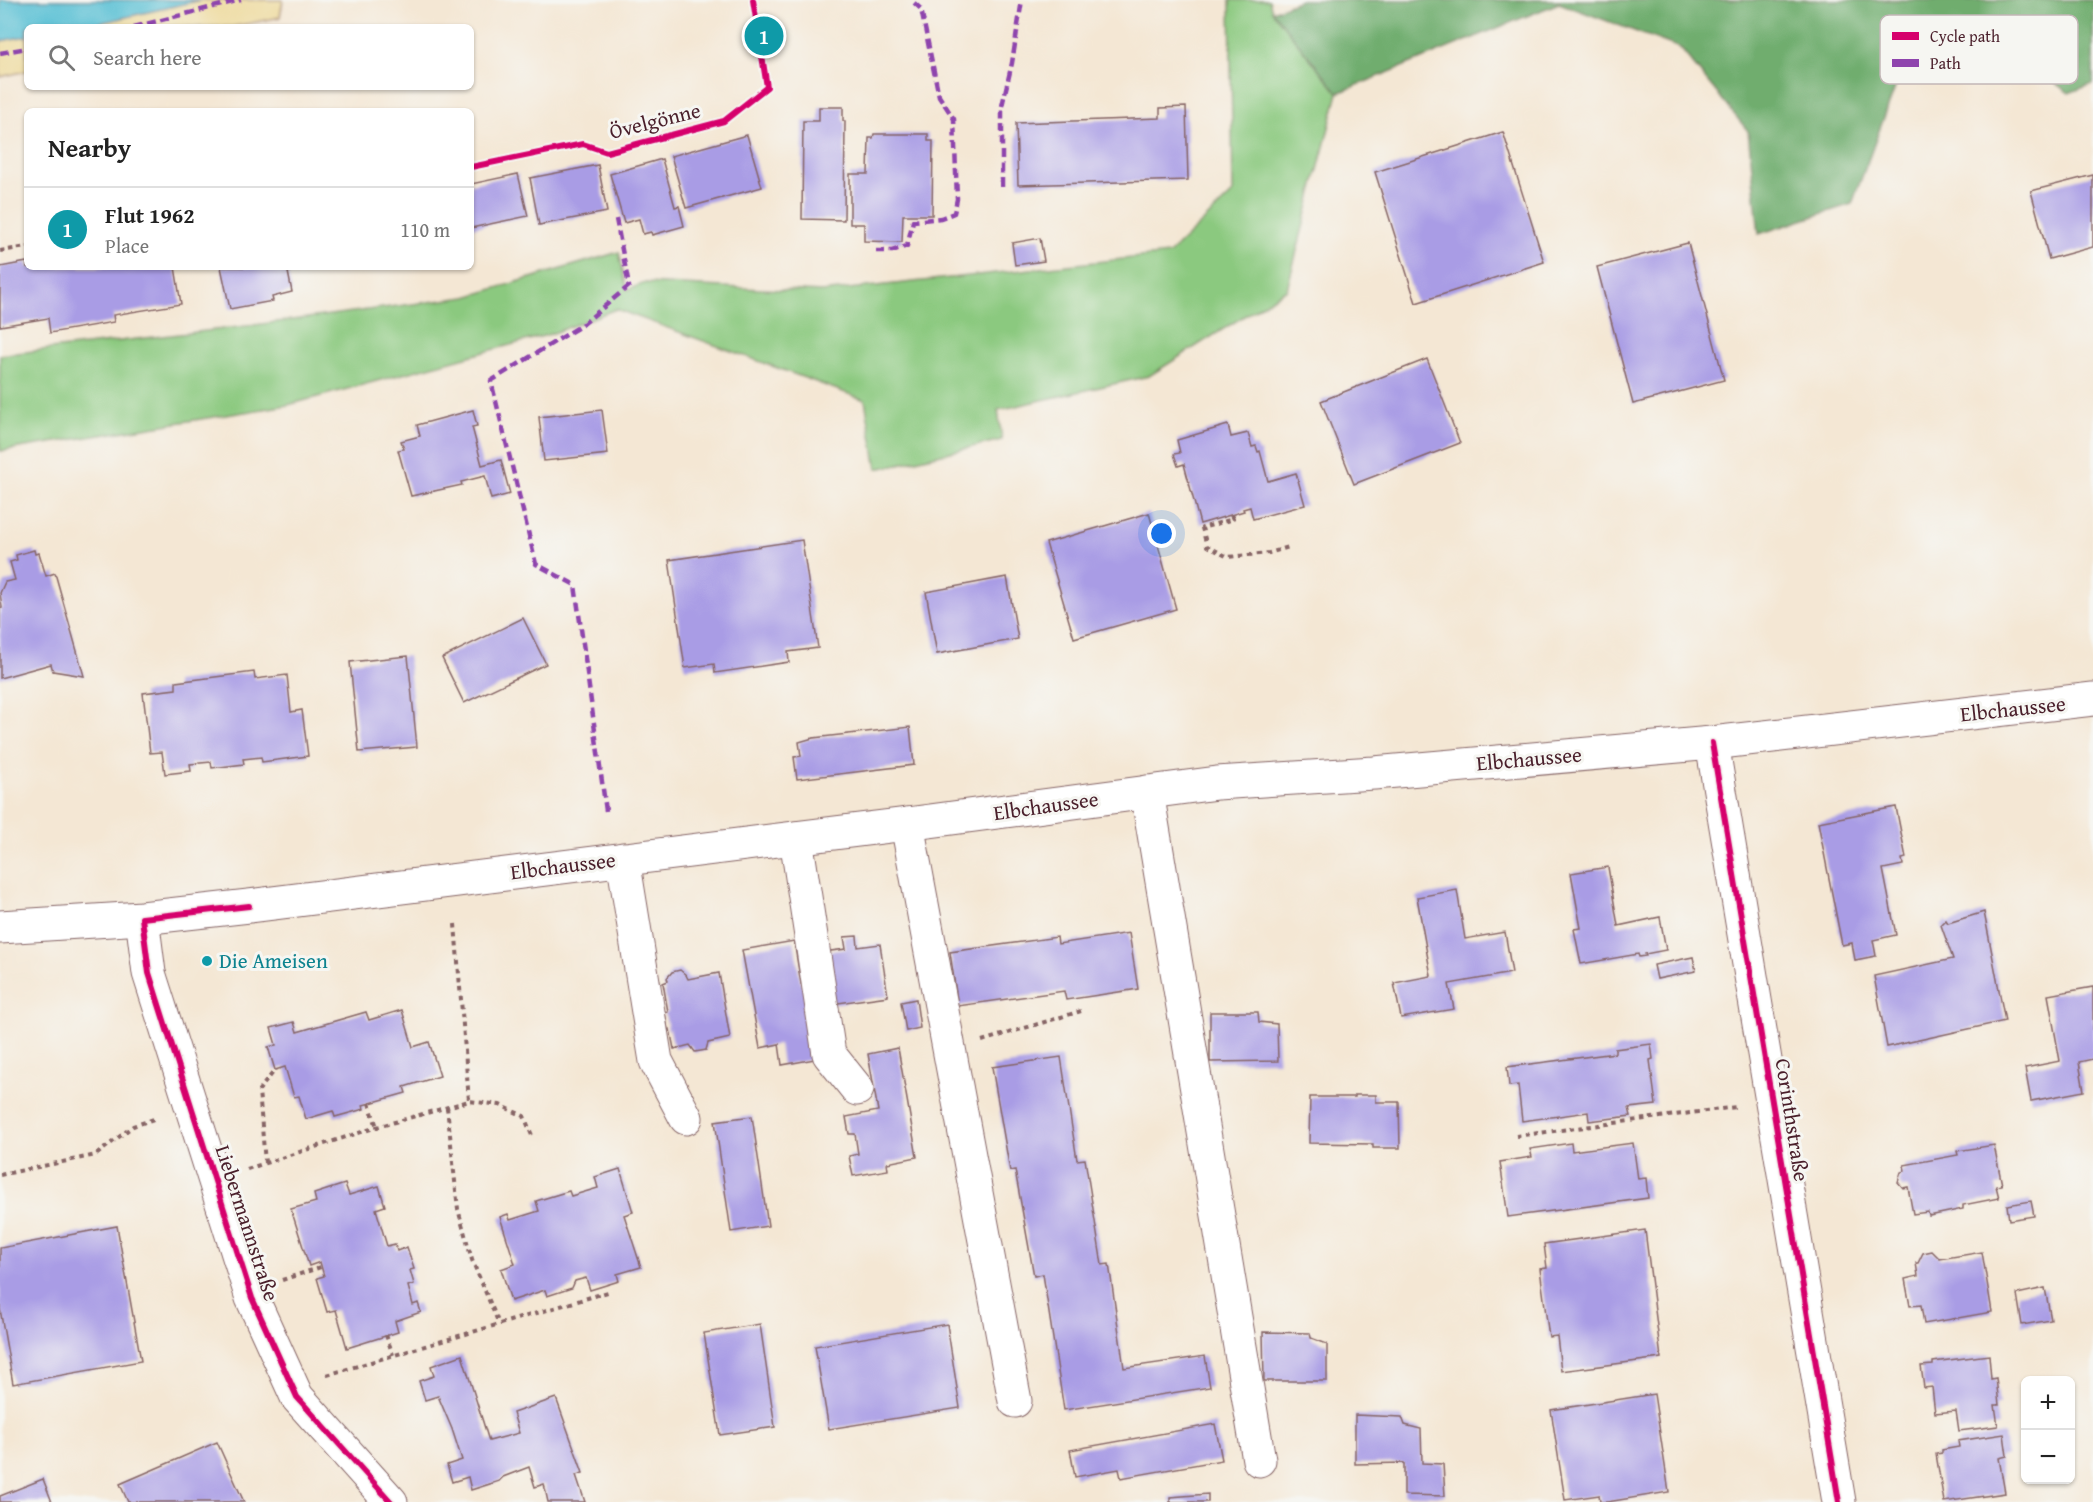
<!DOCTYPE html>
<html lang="en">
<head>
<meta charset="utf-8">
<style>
	body { margin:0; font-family:"Gentium Book Plus",serif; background:#f6f6f6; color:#222 }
	.controls { position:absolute; right:18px; bottom:18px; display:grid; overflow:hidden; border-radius:9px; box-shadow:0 2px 4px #0004 }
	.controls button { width:54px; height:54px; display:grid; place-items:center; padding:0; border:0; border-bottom:2px solid #e0e0e0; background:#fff; color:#222; font:30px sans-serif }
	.you { position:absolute; left:1162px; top:534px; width:21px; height:21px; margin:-15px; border:4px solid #fff; border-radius:50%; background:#1a73e8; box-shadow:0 0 0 9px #1a73e833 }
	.badge { display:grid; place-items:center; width:39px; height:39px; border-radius:50%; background:#b5179e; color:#fff; font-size:20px; font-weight:700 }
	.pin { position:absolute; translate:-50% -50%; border:3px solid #fff; box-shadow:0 2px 6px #0006 }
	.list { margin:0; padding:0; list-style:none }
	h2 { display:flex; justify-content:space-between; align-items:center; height:78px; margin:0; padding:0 24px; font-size:26px }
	h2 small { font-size:20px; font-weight:400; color:#767676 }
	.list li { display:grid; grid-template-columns:39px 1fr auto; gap:18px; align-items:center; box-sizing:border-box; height:84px; padding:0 24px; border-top:2px solid #e0e0e0 }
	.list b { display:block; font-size:22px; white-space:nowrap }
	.list p { margin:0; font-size:20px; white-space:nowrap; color:#767676 }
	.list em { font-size:20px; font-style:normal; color:#767676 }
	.icon { flex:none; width:33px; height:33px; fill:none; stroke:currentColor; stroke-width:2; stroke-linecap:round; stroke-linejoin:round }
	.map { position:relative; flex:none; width:2093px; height:1502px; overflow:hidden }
	.search { position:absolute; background:#fff; box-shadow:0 2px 4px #0004; left:24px; top:24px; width:450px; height:66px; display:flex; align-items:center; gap:15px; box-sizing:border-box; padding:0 21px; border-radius:9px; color:#767676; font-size:22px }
	.panel { position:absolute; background:#fff; box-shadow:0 2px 4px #0004; left:24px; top:108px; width:450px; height:162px; border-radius:9px }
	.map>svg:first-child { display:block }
	.green { fill:#8bc97f; stroke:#6a7455; stroke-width:1.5 }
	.forest { fill:#70ad6e; stroke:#5d664c; stroke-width:1.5 }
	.sand { fill:#eeda9e; stroke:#9c7c64; stroke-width:1.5 }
	.water { fill:#57bfd4; stroke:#506f80; stroke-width:1.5 }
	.building { fill:#a99ce5 }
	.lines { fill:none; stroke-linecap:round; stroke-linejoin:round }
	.minor-casing { stroke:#866566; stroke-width:35 }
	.major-casing { stroke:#866566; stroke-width:35 }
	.path { stroke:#866566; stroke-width:4; stroke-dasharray:4.5 4.5; stroke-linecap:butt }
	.minor { stroke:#fff; stroke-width:33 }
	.major { stroke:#fff; stroke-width:33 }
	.quiet { stroke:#8e44ad; stroke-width:4.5; stroke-dasharray:9 4.5; stroke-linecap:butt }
	.cycleway-casing { stroke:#f6f6f2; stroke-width:10 }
	.cycleway { stroke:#d6006c; stroke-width:6 }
	.culture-dot { fill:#0f9aa8; stroke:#f6f6f2; stroke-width:2 }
	.labels { text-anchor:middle; stroke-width:6; stroke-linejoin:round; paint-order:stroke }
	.street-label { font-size:21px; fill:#4a1f2b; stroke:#f6f6f2 }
	.culture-label { font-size:21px; fill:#0d838f; stroke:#f6f6f2; text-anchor:start }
	.key { fill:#f6f6f2; stroke:#c2b6b6; stroke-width:1.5 }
	.key-label { font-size:16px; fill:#4a1f2b }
</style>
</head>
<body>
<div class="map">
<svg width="2093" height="1502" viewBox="0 0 2093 1502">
	<rect width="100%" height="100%" fill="#f6f6f2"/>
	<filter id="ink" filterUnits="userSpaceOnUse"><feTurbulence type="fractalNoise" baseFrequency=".0167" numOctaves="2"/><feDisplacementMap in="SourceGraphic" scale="12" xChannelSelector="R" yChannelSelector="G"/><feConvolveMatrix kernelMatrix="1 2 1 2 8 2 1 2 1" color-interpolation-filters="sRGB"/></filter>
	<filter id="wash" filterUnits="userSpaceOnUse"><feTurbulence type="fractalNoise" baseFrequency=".008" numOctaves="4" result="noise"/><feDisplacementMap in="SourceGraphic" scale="24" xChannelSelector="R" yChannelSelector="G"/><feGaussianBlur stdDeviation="1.35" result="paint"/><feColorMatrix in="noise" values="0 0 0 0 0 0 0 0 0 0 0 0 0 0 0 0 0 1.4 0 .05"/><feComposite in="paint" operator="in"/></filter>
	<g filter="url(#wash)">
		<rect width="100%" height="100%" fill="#f4e7d4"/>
		<!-- green -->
		<path class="green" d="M1230,0H1269L1272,11L1338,93L1287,289L1149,376L998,410L1002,440L877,469L865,400L616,309L551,334L288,405L0,451V355L223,329L466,297L619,252L627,290L645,283L821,292L1169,254L1233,193Z"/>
		<!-- forest -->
		<path class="forest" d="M1301,0H2093V84L2069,93L1970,21L1912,42L1852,204L1759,234L1748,131L1680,48L1559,3L1338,93L1272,11Z"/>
		<!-- sand -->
		<g class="sand">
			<path d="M201,0H283L280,17L232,27H82Z"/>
			<path d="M27,36V71L0,77V41Z"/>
		</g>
		<!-- water -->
		<path class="water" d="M0,0H201L82,27H27V36L0,41Z"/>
		<g id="blocks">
			<!-- building -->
			<g class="building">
				<path d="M819,107H843V121H845L844,220L802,219L803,121H819Z"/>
				<path d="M1186,107L1188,180L1018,185L1016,123L1160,118V108Z"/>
				<path d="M1503,132L1544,262L1416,303L1375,172Z"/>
				<path d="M874,134H928V141H933L932,215H903L902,242L864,241V224H850V174H868L869,138H873Z"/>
				<path d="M747,135L762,187L686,208L671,156Z"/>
				<path d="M662,159L675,207L679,206L684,226L652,235L651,232L643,234L639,219L624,223L610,174Z"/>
				<path d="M598,165L607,212L539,225L530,178Z"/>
				<path d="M518,174L528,216L471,228V184Z"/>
				<path d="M2093,175V247L2049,259L2031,191Z"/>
				<path d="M1040,238L1044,261L1015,265L1012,243Z"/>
				<path d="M1688,243L1724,380L1633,404L1597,267Z"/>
				<path d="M27,262V267H175L181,304L113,315L114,322L50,333L48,318L0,326V267Z"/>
				<path d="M221,267H310V268L288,272L292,292L272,297L273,301L230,309Z"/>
				<path d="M1427,359L1460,443L1354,484L1321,401Z"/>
				<path d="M473,410L477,426L472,427L482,465L501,460L510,494L491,499L485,476L461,482L462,485L411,496L398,450L404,449L401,441L420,436L417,425Z"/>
				<path d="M602,410L608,454L544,461L539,417Z"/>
				<path d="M1228,425L1231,437L1248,433L1252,447L1256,446L1258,452L1260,451L1268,481L1296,473L1305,505L1253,519L1250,507L1243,509L1244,511L1200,524L1184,464L1178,466L1174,454L1180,453L1177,440Z"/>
				<path d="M1149,513L1176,609L1074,638L1046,543Z"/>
				<path d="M802,540L818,648L788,652L789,662L715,673L714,664L685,668L669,560Z"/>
				<path d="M34,550L35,554L39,553L46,576L55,573L84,676L53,671L51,664L0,678V608H2L0,593L5,582L15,580L10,562L17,560L16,555Z"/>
				<path d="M1007,577L1018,639L937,654L926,592Z"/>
				<path d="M523,618L546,664L464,703L442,658Z"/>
				<path d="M408,656L417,747L359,752L350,662Z"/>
				<path d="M254,672L255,679L287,675L291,712L302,710L308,756L262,762L261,757L243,759L244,764L212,768L211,762L190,764L191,771L165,774L162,752L150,753L143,693L176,689V682Z"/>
				<path d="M910,727L914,765L797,779L794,757L801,756L799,742L813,738Z"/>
				<path d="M1896,807L1906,858L1902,859L1903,865L1883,869L1896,935L1873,940L1876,956L1855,960L1852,943L1842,945L1818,822Z"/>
				<path d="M1608,867L1618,926L1660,917L1666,950L1645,954L1646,956L1639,957L1638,954L1581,964L1574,929L1581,928L1571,873Z"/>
				<path d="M1457,890L1465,939L1505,932L1512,973L1449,984L1454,1009L1401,1018L1394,983L1431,976L1417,897Z"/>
				<path d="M1984,912L2005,1021L1887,1047L1874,976L1953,959L1941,925L1946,920L1948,923Z"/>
				<path d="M1129,933L1138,989L1066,1000L1064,991L958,1006L950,952L1057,937L1058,944Z"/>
				<path d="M857,936L858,947L880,944L888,996L831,1004L823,952L846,949L844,937Z"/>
				<path d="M794,941L801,984L809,982L815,1059L782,1065L779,1044L760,1048L742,950Z"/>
				<path d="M1693,957L1696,971L1657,979L1654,965Z"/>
				<path d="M680,970L686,975L688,979L719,973L730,1038L708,1043L706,1050L695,1052L690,1045L674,1049L670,1029L668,1030L665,1013L668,1012L663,983L668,981L667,978L672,972Z"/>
				<path d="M2093,987V1059L2079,1062L2084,1091L2031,1101L2025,1068L2060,1061L2048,995Z"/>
				<path d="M916,999L920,1028L906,1031L901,1002Z"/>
				<path d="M402,1010L413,1047L429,1042L440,1076L404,1087L406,1093L363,1105L364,1109L335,1117L333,1111L306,1119L299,1096L294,1097L285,1067L275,1070L268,1047L276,1045L271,1028L294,1022L297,1032L366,1012L369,1020Z"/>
				<path d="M1210,1012H1258L1259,1022L1277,1024L1278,1061L1210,1062Z"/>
				<path d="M1651,1044L1653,1059L1650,1060L1656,1105L1629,1108L1631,1116L1589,1121L1588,1112L1522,1121L1518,1085L1509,1086L1507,1067L1615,1053V1049Z"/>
				<path d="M898,1048L917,1157L887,1163L888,1170L853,1176L849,1156L858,1154L855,1134H849L846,1117L878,1111L868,1054Z"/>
				<path d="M1061,1057L1077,1160L1085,1159L1102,1265L1109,1264L1124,1368L1205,1356L1210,1387L1064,1410L1043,1274L1034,1276L1015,1170L1010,1171L992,1067Z"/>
				<path d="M1355,1095H1376V1102H1399L1400,1148H1373V1144L1309,1143L1310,1097H1355Z"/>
				<path d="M752,1116L768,1226L731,1232L715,1121Z"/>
				<path d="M1571,1143L1572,1151L1633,1143L1638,1179L1646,1178L1648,1198L1508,1217L1500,1162L1532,1157L1530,1149Z"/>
				<path d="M1994,1145L2002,1185L1996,1186L1999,1198L1963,1205V1209L1929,1216L1928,1212L1913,1214L1908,1187L1903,1188L1898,1182L1901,1172L1905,1171L1904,1165L1958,1155L1957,1151Z"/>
				<path d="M620,1169L633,1212L624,1215L641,1267L617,1274L619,1281L590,1290L586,1278L575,1281L572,1288L547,1296L545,1290L511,1301L501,1269L515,1264L500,1217L508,1214L510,1220L539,1211L536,1201L569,1191L571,1196L598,1188L595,1177Z"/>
				<path d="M345,1184L349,1195L379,1186L385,1206L376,1209L387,1246L395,1244L397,1251L407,1247L414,1269L410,1270L414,1284L408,1286L413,1305L418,1303L421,1312L395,1321L398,1332L347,1348L336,1310L327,1312L317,1278L324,1276L320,1262L309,1266L291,1209L316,1202L314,1194Z"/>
				<path d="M2031,1201L2034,1216L2009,1220L2007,1205Z"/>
				<path d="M117,1226L141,1361L13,1384L0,1309V1248Z"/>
				<path d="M1645,1230L1661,1358L1561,1371L1557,1336L1549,1337L1540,1269L1547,1268L1544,1244Z"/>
				<path d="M1932,1251L1940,1259L1982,1252L1992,1312L1924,1324L1921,1305L1910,1306L1905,1279L1918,1276L1916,1263H1918L1923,1253Z"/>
				<path d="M2045,1288L2051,1320L2022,1325L2017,1294Z"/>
				<path d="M760,1324L775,1427L720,1435L704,1333Z"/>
				<path d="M947,1324L960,1408L829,1429L815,1346Z"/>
				<path d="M1263,1332L1310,1333L1311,1338L1327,1344V1381H1264Z"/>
				<path d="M462,1355L489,1441L519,1433L513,1413L556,1398L583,1473L576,1475L585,1502H548L544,1484L535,1487L529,1467L503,1477L499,1481L471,1490L468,1477L452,1482L447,1465L462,1460L452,1429L438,1396L425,1400L419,1381L434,1376L431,1366Z"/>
				<path d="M1989,1355L1991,1379L1996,1378L1999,1405H1995L1998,1426L1959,1431L1956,1411L1935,1413L1932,1387L1924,1388L1921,1366L1933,1365V1362Z"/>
				<path d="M1654,1394L1669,1492L1607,1502H1600L1599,1495L1565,1500L1551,1410Z"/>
				<path d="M1355,1415L1402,1417L1405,1425L1421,1429L1422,1463L1443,1464L1445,1496L1404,1495V1463L1355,1464Z"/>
				<path d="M1215,1424L1222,1460L1121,1478L1119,1469L1075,1477L1070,1450Z"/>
				<path d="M2004,1434L2007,1456L1999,1458L2005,1493L1944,1502L1936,1454L1942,1453V1450L1959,1447L1958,1441Z"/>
				<path d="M217,1442L244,1502H128L120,1484Z"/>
				<path d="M43,1479L52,1502H0V1496Z"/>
				<path d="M1208,1494V1502H1170V1497Z"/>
			</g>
		</g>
	</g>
	<g filter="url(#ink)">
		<use href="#blocks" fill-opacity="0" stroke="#866566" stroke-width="1.5"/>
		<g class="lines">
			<!-- minor casing -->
			<g class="minor-casing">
				<g id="minor">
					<path d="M1712,743L1839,1502"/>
					<path d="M1147,792L1259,1460"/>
					<path d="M907,824L1015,1401"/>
					<path d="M796,838L829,1054L857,1089"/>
					<path d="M623,859L656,1061L686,1118"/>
					<path d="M142,918L149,973L252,1298L297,1397L391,1502"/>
				</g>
			</g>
			<!-- major casing -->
			<g class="major-casing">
				<path id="major" d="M0,927L142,918L249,906L907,824L1217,783L1374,773L1712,743L2093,699"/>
			</g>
			<!-- path -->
			<g class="path">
				<path d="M471,167L583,144L607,152L724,121L767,87L753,0"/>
				<path d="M0,251L27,247"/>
				<path d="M1231,515L1233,519L1202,528L1207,546L1228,557L1269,553L1289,547"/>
				<path d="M455,924L469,1101"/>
				<path d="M982,1041L1081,1011"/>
				<path d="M369,1103L377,1127"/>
				<path d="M447,1107L458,1209L472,1260L499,1324"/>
				<path d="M1516,1136L1736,1107"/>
				<path d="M265,1163L259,1090L275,1070"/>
				<path d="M247,1169L377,1127L469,1101L500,1105L524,1116L533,1138"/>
				<path d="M0,1175L96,1155L133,1126L157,1118"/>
				<path d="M282,1280L321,1267"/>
				<path d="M386,1335L393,1355"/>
				<path d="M327,1375L608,1292"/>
			</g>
			<!-- minor -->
			<use href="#minor" class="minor"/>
			<!-- major -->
			<use href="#major" class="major"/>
			<!-- quiet -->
			<g class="quiet">
				<path d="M134,27L241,0"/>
				<path d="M0,53L27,48"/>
				<path d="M1002,187V106L1012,63L1022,0"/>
				<path d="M876,251H892L907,246L913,221L941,218L954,213L957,199L954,119L939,96L921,9L911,0"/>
				<path d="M606,811L575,585L536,564L491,381L582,325L629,286L616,219"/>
			</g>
			<!-- cycleway casing -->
			<g class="cycleway-casing">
				<g id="cycleway">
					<path d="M471,167L583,144L607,152L724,121L767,87L753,0"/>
					<path d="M1712,743L1839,1502"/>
					<path d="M249,906L142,918L149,973L252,1298L297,1397L391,1502"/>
				</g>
			</g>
			<!-- cycleway -->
			<use href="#cycleway" class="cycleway"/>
		</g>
	</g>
	<!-- markers -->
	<circle class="culture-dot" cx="207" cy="961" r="6"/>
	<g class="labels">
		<!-- street labels -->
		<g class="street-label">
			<text transform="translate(655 121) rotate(-14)" y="7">Övelgönne</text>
			<text transform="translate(2013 709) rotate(-6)" y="7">Elbchaussee</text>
			<text transform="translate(1529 759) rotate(-5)" y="7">Elbchaussee</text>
			<text transform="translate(1046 806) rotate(-8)" y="7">Elbchaussee</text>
			<text transform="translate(563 866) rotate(-7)" y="7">Elbchaussee</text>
			<text transform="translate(1792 1120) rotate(81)" y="7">Corinthstraße</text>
			<text transform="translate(247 1223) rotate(72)" y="7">Liebermannstraße</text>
		</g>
		<!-- culture labels -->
		<g class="culture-label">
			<text x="219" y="968">Die Ameisen</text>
		</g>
	</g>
	<!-- legend -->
	<rect x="1880" y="15" width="198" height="69" rx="9" class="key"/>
	<rect x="1892" y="32" width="27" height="8" fill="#d6006c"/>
	<rect x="1892" y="59" width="27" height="8" fill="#8e44ad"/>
	<g class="key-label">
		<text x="1930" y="42">Cycle path</text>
		<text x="1930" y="69">Path</text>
	</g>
</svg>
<div class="controls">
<button>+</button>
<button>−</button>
</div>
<div class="you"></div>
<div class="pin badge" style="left:764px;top:36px;background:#0f9aa8">1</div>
<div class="search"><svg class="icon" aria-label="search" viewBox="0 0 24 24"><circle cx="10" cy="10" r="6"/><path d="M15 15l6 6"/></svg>Search here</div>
<section class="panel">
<h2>Nearby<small></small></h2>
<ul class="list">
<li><span class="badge" style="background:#0f9aa8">1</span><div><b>Flut 1962</b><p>Place</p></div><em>110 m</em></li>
</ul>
</section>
</div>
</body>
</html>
